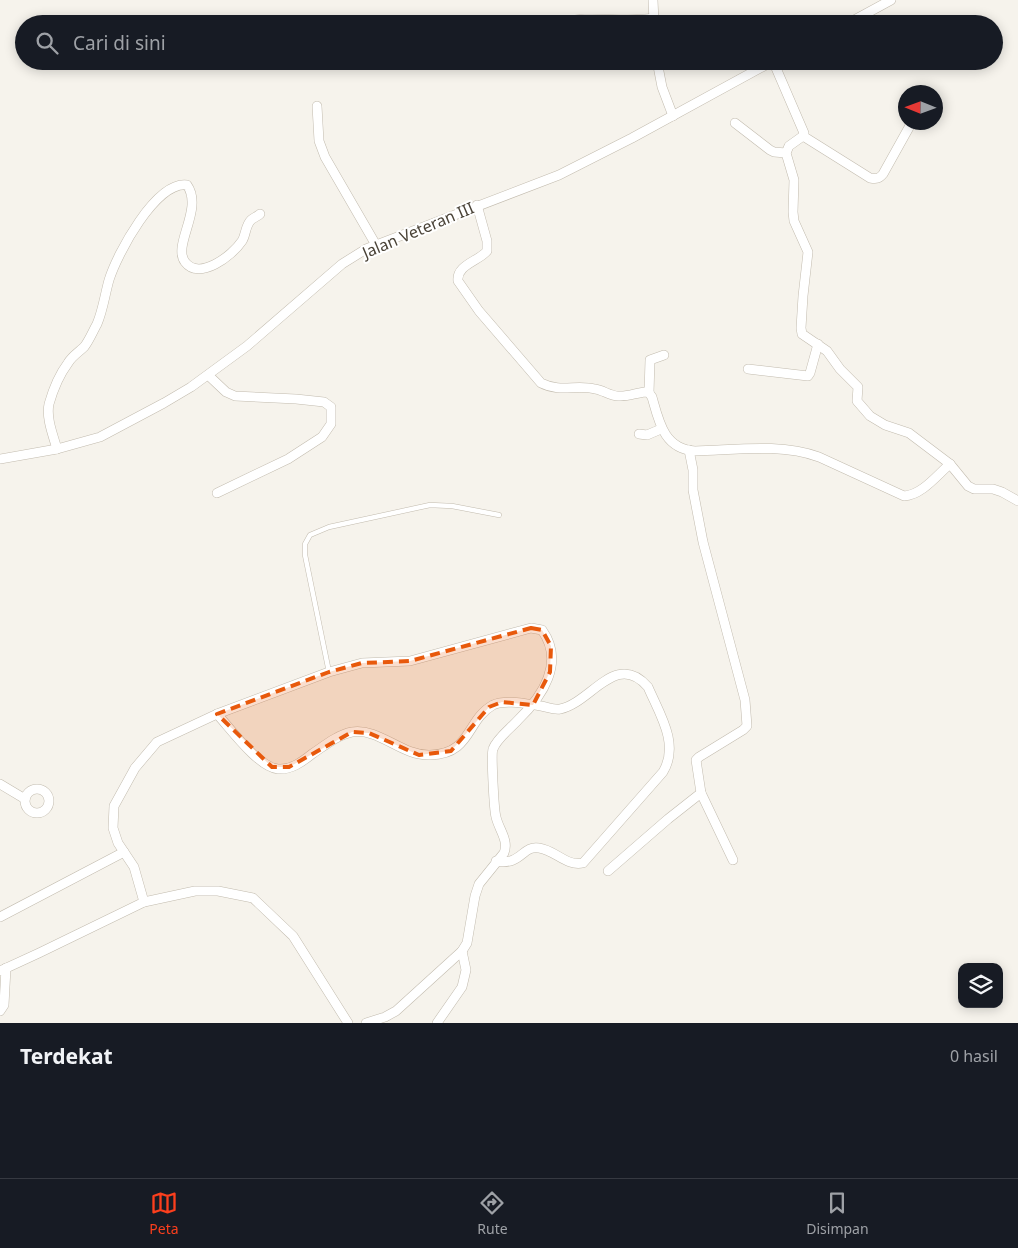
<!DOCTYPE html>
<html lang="id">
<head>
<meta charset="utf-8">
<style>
	body { margin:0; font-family:"Noto Sans",sans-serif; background:#20242c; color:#f1f3f6 }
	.controls { position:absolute; right:15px; bottom:15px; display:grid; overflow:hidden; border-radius:10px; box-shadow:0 2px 12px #0003 }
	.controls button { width:45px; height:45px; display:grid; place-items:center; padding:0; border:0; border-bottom:1px solid #363941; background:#171b24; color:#f1f3f6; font:25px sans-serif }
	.compass { position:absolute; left:898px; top:85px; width:45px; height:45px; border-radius:50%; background:#171b24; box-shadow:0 2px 12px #0003; rotate:271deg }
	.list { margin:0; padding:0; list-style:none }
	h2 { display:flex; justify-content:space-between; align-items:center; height:65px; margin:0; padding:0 20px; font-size:21px }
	h2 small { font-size:16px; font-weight:400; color:#9ea1a6 }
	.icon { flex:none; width:28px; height:28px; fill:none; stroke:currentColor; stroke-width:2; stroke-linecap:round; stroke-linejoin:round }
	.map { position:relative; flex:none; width:1018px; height:1023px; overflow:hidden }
	.search { position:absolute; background:#171b24; box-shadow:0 2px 12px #0003; left:15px; right:15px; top:15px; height:55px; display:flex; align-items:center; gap:12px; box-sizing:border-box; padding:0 18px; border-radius:28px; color:#9ea1a6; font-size:19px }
	.sheet { height:155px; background:#171b24 }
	nav { display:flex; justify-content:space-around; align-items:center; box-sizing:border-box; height:70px; border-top:1px solid #363941; background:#171b24; font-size:14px; color:#9ea1a6 }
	nav a { display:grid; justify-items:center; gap:2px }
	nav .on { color:#fc3f1d }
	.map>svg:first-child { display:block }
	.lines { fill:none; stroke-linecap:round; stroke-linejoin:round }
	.service-casing { stroke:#c2bbae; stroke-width:5.5 }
	.minor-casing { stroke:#c2bbae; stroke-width:10 }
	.service { stroke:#fff; stroke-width:4.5 }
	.minor { stroke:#fff; stroke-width:9 }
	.marked { fill:#e8590c; fill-opacity:0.2; stroke:#e8590c; stroke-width:4; stroke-dasharray:10 6; stroke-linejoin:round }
	.labels { text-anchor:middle; stroke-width:4; stroke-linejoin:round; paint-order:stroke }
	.street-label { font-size:16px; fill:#4b4439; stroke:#fff }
</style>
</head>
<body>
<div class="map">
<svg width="1018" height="1023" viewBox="0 0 1018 1023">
	<rect width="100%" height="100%" fill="#f6f3ec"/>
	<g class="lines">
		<!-- service casing -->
		<g class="service-casing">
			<path id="service" d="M329,672L305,555V544L310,535L329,527L430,505L452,506L499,515"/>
		</g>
		<!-- minor casing -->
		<g class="minor-casing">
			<g id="minor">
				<path d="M653,0L654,22"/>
				<path d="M557,24C591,13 620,24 654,18"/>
				<path d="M847,24L891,0"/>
				<path d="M657,61L662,87L673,116"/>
				<path d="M773,61L804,133L803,136L789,146L786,153L794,180L793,212L794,221L808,252L803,296L801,328L802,334L827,351L840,369L858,387L857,401L870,416L885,425L909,433L950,464L968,486L974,489H993L1002,492L1018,501"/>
				<path d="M317,106L319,141L325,157L376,245"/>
				<path d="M735,123L770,150L774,152L786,153"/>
				<path d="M803,136L870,178C876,179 879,179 883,174L912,122"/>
				<path d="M477,205L487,241V251C479,261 456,265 458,281L479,311L541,383C561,393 576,384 595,389C603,390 610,396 618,396C627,397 636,393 645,392L649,393L652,397C659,422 664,449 695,451C736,450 780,443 819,457L904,496C922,495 937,475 950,464"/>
				<path d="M748,369L808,376L810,373L818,344"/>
				<path d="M208,375L226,392L235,396L296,399L324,402L331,407V424L322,437L288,459L217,493"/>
				<path d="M649,393L650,360L664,355"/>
				<path d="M639,434L647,435L661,429"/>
				<path d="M57,449C53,435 46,418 49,404C53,390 59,375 68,363C72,356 79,352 84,347C89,341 93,331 97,324C103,310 105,294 109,280C117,254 156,181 187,185C204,209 172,245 185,262C199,281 232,256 242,241C246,235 245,226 251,220C253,218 258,216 260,214"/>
				<path d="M689,450L693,470V490L703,542L745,700L747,726L743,730L699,757L696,760L701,793"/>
				<path d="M0,459L57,449L100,437L164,403L191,387L247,346L342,264L366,249L559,175L632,138L773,61"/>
				<path d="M217,714C230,728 258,767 278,769C291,770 302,762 312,754C324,746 337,735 352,732C380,728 401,756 430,755C472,754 466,720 493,705C505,699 527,704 541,706C547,707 554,710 560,709C591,703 616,650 648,687C659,713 680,744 663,772L583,863C567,867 555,850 539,848C522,845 522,866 496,861"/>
				<path d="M0,784L25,799"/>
				<circle cx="37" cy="801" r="12"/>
				<path d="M608,871L668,819L701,793L733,860"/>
				<path d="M144,902L134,867L118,843L113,828L114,806L135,768L157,742L217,714L329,672L362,663L410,661L531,628L542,630C565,662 543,696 518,720C510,729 497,738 493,749C491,754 494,810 496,817C499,830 509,840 504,853L479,884L475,896L467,943L462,951L396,1011L385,1017L366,1023"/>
				<path d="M0,917L124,852"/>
				<path d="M0,971L39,953L144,902L195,891H218L253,898L293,936L348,1023"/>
				<path d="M0,1011L4,1005L6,968"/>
				<path d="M437,1023L462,987L466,970L462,951"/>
			</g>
		</g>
		<!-- service -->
		<use href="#service" class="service"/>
		<!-- minor -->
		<use href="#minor" class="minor"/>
	</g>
	<!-- marked area -->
	<path class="marked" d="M531,628L542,630L551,646L550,672L533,705L502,702L489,707L451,751L419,755L369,733L352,732L289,767H272L217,714L329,672L362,663L410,661Z"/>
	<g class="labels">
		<!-- street labels -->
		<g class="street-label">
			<text transform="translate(418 230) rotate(-23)" y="6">Jalan Veteran III</text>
		</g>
	</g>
</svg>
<div class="controls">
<button><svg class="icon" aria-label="layers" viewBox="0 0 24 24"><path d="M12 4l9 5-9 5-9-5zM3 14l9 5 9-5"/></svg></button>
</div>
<svg class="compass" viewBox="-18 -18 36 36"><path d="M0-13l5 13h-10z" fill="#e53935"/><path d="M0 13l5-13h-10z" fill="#9ea1a6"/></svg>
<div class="search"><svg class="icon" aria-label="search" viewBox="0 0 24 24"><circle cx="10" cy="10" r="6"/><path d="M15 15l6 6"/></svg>Cari di sini</div>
</div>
<section class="sheet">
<h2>Terdekat<small>0 hasil</small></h2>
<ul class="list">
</ul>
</section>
<nav>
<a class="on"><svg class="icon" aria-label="map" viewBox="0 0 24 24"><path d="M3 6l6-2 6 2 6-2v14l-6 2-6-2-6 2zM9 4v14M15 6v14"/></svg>Peta</a>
<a><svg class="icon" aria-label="directions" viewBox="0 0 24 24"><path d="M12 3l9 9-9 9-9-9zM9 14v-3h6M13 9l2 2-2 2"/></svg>Rute</a>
<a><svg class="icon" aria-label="saved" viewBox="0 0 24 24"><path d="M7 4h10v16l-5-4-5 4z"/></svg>Disimpan</a>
</nav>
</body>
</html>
